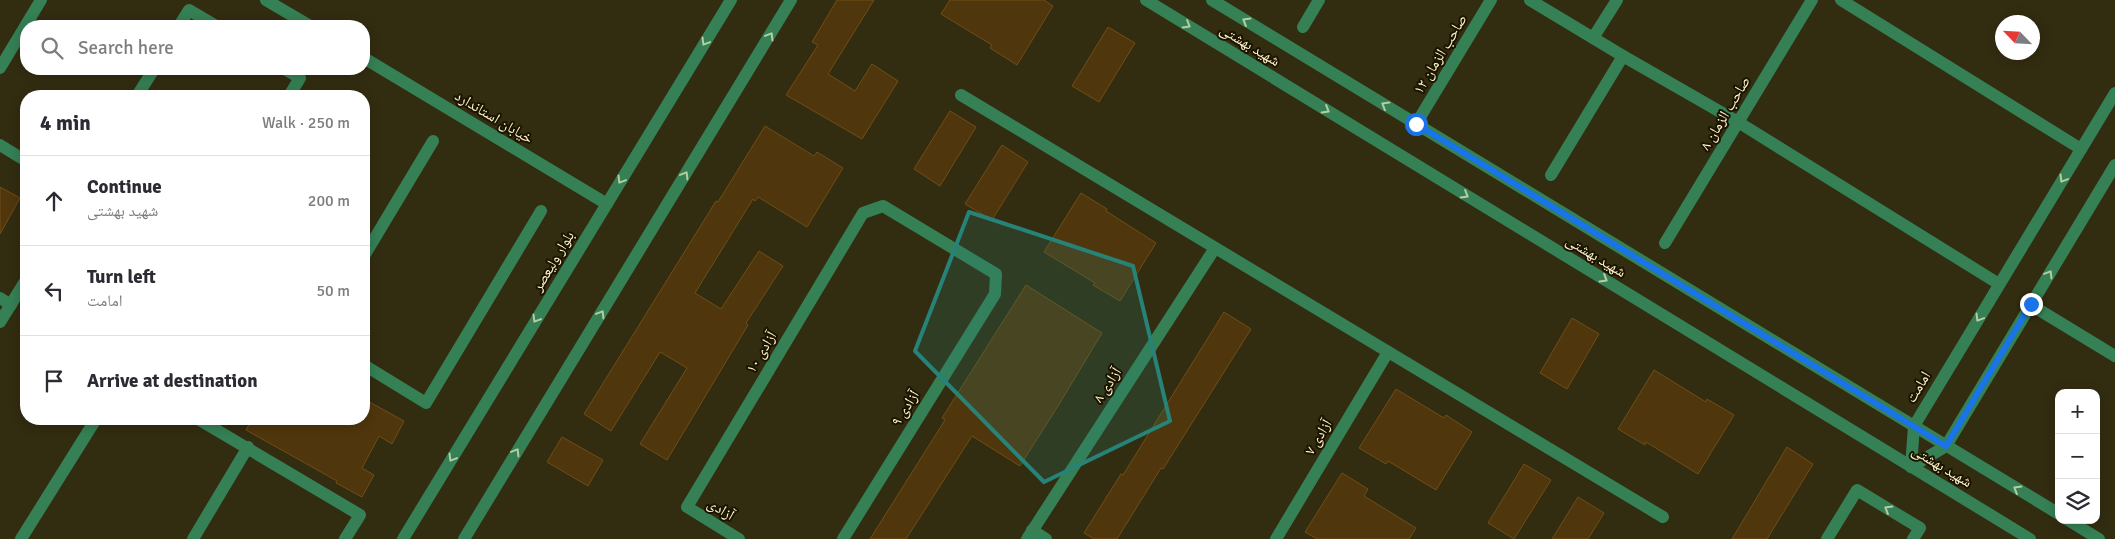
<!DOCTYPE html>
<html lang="en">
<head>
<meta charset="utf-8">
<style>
	body { margin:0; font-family:Signika,"Noto Naskh Arabic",sans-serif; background:#f2f2f3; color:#2b2b33 }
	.controls { position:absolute; right:15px; bottom:15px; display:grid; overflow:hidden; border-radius:10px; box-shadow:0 2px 12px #0003 }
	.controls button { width:45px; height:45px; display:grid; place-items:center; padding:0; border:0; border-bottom:1px solid #e1e1e2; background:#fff; color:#2b2b33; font:25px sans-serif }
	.compass { position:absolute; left:1995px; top:15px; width:45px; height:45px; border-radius:50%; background:#fff; box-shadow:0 2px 12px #0003; rotate:295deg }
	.stop { position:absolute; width:15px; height:15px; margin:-11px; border:4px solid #1a73e8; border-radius:50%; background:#fff }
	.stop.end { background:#1a73e8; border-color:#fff; box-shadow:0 1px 5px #0008 }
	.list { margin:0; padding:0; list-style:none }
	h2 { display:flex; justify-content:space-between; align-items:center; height:65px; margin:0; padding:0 20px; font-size:21px }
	h2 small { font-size:16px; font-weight:400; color:#7c7c81 }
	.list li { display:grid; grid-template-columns:32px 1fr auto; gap:15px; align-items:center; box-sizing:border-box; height:90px; padding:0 20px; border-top:1px solid #e1e1e2 }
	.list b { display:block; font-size:19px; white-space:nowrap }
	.list p { margin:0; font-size:16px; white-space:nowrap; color:#7c7c81 }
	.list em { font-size:16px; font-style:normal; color:#7c7c81 }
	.icon { flex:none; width:28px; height:28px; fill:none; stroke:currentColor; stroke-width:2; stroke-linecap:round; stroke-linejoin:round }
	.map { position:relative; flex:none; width:2115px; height:539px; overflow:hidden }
	.search { position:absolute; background:#fff; box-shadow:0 2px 12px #0003; left:20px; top:20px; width:350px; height:55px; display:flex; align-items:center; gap:12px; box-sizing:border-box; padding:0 18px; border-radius:20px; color:#7c7c81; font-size:19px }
	.panel { position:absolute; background:#fff; box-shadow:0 2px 12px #0003; left:20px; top:90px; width:350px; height:335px; border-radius:20px }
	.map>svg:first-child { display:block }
	.building { fill:#4f360d; stroke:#714e14 }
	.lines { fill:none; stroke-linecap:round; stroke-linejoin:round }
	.minor { stroke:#358055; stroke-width:12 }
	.oneway { stroke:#b8cca2 }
	.route { stroke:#1a73e8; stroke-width:6 }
	.marked { fill:#278377; fill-opacity:0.2; stroke:#278377; stroke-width:4; stroke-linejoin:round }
	.labels { text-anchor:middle; stroke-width:4; stroke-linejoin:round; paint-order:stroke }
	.street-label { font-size:15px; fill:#fff5cc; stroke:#1a1400 }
</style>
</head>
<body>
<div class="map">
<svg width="2115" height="539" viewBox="0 0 2115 539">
	<rect width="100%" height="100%" fill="#322c11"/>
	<!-- building -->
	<g class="building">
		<path d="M837,0H874L828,74L855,91L872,64L898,81L862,139L786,95L818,45L812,42Z"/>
		<path d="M950,0H1044L1053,6L1017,65L990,48L992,45L941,14Z"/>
		<path d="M1108,27L1135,43L1099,102L1072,86Z"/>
		<path d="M950,111L976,127L940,186L914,169Z"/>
		<path d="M765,126L814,156L817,152L843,168L807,227L758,197L755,201L753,199L695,293L721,309L759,251L783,266L746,323L748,325L667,460L640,444L687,368L660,352L611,431L584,414L716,201L718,202Z"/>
		<path d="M1002,145L1028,162L992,220L965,204Z"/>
		<path d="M0,187L20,198L0,234Z"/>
		<path d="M1081,193L1107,209L1106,211L1156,243L1120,301L1093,285L1095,283L1044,252Z"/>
		<path d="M1026,285L1102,333L1058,406L1020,466L972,436L906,539H870L945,420L942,418Z"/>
		<path d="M1224,312L1251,329L1163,469L1161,468L1117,539H1094L1084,533L1121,474L1123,475Z"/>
		<path d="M1572,318L1599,334L1567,389L1540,373Z"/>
		<path d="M1654,370L1706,402L1707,399L1734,415L1698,474L1646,442L1645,445L1618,429Z"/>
		<path d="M1396,389L1444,418L1446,415L1472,432L1436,490L1388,461L1386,464L1359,448Z"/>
		<path d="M364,399L404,421L392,444L379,436L362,468L374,475L362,497L336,483L337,481L246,430L252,419H364Z"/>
		<path d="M562,437L603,460L588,486L547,462Z"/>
		<path d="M1787,447L1813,464L1767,539H1732Z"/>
		<path d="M1524,464L1551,480L1514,539L1488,523Z"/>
		<path d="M1342,473L1368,489L1364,496L1416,528L1409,539H1317L1305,532Z"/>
		<path d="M1578,497L1604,513L1588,539H1552Z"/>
	</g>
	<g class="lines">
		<!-- minor -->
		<g class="minor">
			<path d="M266,0L310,26"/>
			<path d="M1146,0L2030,539"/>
			<path d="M1212,0L2059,514"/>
			<path d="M1530,0L1623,56L1738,122L1999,284"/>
			<path d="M1841,0L2081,149"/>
			<path d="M179,26L189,10L216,26"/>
			<path d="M1303,27L1319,0"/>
			<path d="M1593,38L1617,0"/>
			<path d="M364,58L607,204"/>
			<path d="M0,68L41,0"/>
			<path d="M285,69L300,78L289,96"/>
			<path d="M961,95L1663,517"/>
			<path d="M137,96L154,69"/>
			<path d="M1416,124L1491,0"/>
			<path d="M0,145L26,161"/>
			<path d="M1551,175L1623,56"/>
			<path d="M1665,243L1812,0"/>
			<path d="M364,256L433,141"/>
			<path d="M0,298L11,305"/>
			<path d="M2031,305L2115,356"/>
			<path d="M0,322L26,280"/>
			<path d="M364,365L426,403L541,211"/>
			<path d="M198,419L360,515L345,539"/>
			<path d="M1911,467L1914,426L2115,93"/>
			<path d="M1911,467L1946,446L2115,165"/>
			<path d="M2068,520L2099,539"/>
			<path d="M1032,530L1046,539"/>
			<path d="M21,539L96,419"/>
			<path d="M193,539L248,447"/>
			<path d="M403,539L731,0"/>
			<path d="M464,539L791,0"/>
			<path d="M739,539L687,507L863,213L883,206L996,274L995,294L843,539"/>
			<path d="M1027,539L1215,248"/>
			<path d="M1276,539L1388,352"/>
			<path d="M1827,539L1857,490L1920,528L1913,539"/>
		</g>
	</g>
	<!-- one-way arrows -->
	<defs><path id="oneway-chevron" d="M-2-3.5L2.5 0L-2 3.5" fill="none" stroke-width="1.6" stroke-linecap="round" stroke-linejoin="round" transform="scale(1.25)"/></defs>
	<g class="oneway">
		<use href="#oneway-chevron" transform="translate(1246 21) rotate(-149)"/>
		<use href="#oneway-chevron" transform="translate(1187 25) rotate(31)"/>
		<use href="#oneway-chevron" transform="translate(770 36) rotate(-59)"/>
		<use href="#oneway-chevron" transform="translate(705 42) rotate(121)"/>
		<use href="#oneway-chevron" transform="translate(1385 105) rotate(-149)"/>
		<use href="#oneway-chevron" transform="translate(1326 110) rotate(31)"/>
		<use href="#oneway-chevron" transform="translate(685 175) rotate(-59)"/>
		<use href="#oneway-chevron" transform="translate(2063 179) rotate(121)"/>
		<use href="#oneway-chevron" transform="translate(621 180) rotate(121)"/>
		<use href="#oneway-chevron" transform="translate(1465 195) rotate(31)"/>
		<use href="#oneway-chevron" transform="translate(2049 274) rotate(-59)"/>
		<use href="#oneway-chevron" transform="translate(1604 279) rotate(31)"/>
		<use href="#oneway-chevron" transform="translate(601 314) rotate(-59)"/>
		<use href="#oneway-chevron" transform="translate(1979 318) rotate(121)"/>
		<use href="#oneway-chevron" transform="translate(536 319) rotate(121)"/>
		<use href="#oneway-chevron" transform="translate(516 452) rotate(-59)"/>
		<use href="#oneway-chevron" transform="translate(452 458) rotate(121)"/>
		<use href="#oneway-chevron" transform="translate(2017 489) rotate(-149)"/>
		<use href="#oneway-chevron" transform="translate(1888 509) rotate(-149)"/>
	</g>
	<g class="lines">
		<!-- route -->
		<path class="route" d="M1416,124L1946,446L2031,304"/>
	</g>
	<!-- marked area -->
	<path class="marked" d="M969,212L1133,266L1170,421L1044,482L915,351Z"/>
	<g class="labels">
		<!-- street labels -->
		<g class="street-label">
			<text transform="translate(1250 45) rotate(31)" y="5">شهید بهشتی</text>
			<text transform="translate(1440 54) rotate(-59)" y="5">صاحب الزمان ۱۲</text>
			<text transform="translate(1725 113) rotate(-59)" y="5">صاحب الزمان ۸</text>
			<text transform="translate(494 117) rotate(31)" y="5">خیابان استاندارد</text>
			<text transform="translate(1596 256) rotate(31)" y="5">شهید بهشتی</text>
			<text transform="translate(553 261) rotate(-59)" y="5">بلوار ولیعصر</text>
			<text transform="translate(761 352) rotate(-59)" y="5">آزادی ۱۰</text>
			<text transform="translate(1107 385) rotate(-57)" y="5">آزادی ۸</text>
			<text transform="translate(1918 387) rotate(-59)" y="5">امامت</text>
			<text transform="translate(905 408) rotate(-58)" y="5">آزادی ۹</text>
			<text transform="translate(1318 437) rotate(-59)" y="5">آزادی ۷</text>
			<text transform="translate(1942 466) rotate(31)" y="5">شهید بهشتی</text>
			<text transform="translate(721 509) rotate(31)" y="5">آزادی</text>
		</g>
	</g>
</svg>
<div class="controls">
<button>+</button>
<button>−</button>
<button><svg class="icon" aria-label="layers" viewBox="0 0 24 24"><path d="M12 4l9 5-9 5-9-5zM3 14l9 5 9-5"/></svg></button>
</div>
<svg class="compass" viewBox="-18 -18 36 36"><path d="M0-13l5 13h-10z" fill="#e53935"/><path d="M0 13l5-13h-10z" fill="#7c7c81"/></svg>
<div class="stop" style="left:1416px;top:124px"></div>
<div class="stop end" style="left:2031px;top:304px"></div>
<div class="search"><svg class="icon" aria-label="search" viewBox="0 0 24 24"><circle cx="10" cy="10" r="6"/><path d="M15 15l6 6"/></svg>Search here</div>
<section class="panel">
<h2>4 min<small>Walk · 250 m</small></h2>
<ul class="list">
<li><svg class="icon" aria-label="ahead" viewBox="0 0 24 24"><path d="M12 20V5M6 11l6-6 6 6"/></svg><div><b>Continue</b><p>شهید بهشتی</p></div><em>200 m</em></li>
<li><svg class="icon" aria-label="left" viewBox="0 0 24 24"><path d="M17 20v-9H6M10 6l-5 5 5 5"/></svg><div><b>Turn left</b><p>امامت</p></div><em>50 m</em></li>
<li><svg class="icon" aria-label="arrive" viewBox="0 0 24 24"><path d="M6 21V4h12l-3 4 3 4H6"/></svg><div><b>Arrive at destination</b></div></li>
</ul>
</section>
</div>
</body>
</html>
